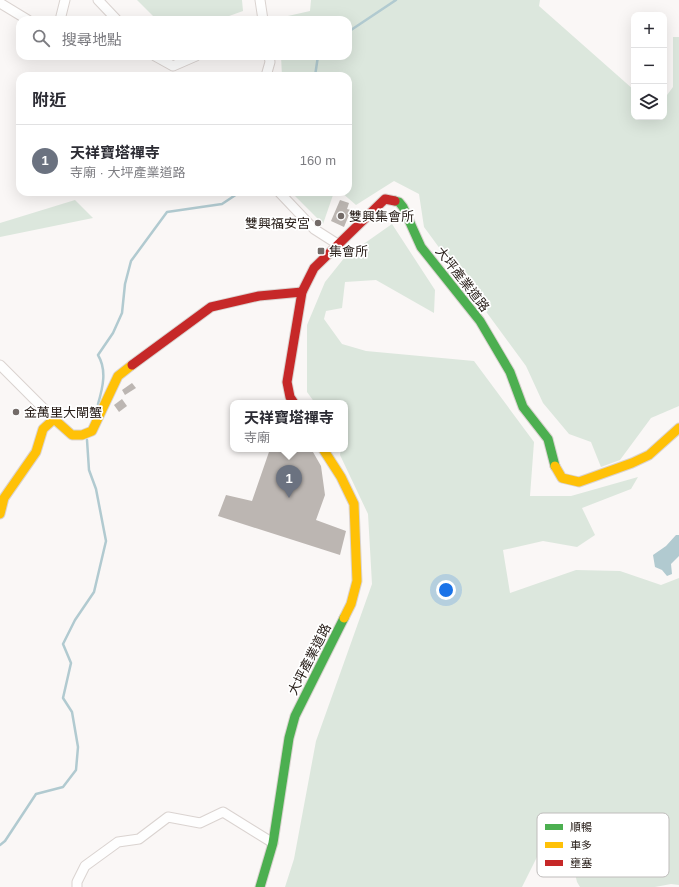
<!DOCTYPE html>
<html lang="zh-TW">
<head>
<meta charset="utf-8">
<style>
	body { margin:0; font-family:Helvetica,"Noto Sans TC",sans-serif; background:#f7f7f7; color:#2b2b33 }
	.controls { position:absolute; right:12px; top:12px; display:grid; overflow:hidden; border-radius:8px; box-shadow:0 4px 16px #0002 }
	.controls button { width:36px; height:36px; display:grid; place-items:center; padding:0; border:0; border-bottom:1px solid #e1e1e2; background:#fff; color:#2b2b33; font:20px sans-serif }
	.you { position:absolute; left:446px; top:590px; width:14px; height:14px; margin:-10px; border:3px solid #fff; border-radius:50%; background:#1a73e8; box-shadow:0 0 0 6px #1a73e833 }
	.badge { display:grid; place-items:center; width:26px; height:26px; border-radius:50%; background:#736b68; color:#fff; font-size:13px; font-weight:700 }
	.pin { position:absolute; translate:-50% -33px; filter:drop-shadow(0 1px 2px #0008) }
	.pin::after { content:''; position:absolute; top:21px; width:14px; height:12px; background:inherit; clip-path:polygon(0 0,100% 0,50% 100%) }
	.popup { position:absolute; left:230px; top:400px; width:118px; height:52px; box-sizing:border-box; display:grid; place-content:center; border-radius:8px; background:#fff; filter:drop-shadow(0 1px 3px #0005); font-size:13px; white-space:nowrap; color:#7c7c81 }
	.popup b { font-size:15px; color:#2b2b33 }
	.popup::after { content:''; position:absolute; left:50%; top:100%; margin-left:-8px; border:8px solid transparent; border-top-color:#fff }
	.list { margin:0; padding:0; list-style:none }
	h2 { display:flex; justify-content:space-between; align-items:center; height:52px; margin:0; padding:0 16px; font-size:17px }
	h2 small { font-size:13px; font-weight:400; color:#7c7c81 }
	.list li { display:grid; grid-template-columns:26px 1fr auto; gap:12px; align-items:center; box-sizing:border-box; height:72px; padding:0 16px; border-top:1px solid #e1e1e2 }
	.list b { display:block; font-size:15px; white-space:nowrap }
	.list p { margin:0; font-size:13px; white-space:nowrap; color:#7c7c81 }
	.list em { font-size:13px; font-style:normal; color:#7c7c81 }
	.icon { flex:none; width:22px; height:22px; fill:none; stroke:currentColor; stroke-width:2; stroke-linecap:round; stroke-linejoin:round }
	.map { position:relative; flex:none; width:679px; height:887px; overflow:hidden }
	.search { position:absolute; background:#fff; box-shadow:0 4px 16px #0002; left:16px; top:16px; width:336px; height:44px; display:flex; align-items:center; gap:10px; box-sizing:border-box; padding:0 14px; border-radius:12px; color:#7c7c81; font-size:15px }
	.panel { position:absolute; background:#fff; box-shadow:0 4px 16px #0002; left:16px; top:72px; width:336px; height:124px; border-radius:12px }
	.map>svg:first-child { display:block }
	.green { fill:#dce7dd }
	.water { fill:#b1cad0 }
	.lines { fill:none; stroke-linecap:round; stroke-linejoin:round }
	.stream { stroke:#b1cad0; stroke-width:2.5 }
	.building { fill:#bcb6b2 }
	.street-casing { stroke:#dad3d0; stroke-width:11 }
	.fast-casing { stroke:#dad3d0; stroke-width:11 }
	.slow-casing { stroke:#dad3d0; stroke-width:11 }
	.jam-casing { stroke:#dad3d0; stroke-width:11 }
	.street { stroke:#fefefe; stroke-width:9 }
	.fast { stroke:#4caf50; stroke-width:9 }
	.slow { stroke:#ffc107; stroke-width:9 }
	.jam { stroke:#c62828; stroke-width:9 }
	.poi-dot { fill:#736b68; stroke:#fff; stroke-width:1.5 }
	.labels { text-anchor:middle; stroke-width:3.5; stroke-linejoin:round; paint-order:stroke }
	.poi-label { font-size:13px; fill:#2a201b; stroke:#fff; text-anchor:start }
	.street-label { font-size:13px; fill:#2a201b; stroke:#fff }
	.key { fill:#fff; stroke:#bfbcbb; stroke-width:1 }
	.key-label { font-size:11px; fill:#2a201b }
</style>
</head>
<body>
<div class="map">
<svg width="679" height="887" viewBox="0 0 679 887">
	<rect width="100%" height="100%" fill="#faf7f6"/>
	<!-- green -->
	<g class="green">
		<path d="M137,0H242L243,11L218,20H157Z"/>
		<path d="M311,0H540L539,6L634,90V117H664V99L673,87V37H679V406L651,418L620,460L601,467L591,442L569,434L543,403L526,366L424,227L419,194L394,181L356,205L341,192H348V76H282L281,56H348V20H279V18L310,11Z"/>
		<path d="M291,192H334L323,224Z"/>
		<path d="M75,200L93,218L0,237V223Z"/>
		<path d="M392,224L435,290L434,313L376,280L345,282L342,308L326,311L324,319L342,344L366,351L474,361L534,442L530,496H571L638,477L631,489L582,508L595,535L577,547L543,541L503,550L510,593L576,570L620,571L661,585L679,578V885L671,884L655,887H580L577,882L567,840L542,847L522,887H285L294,859L316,741L372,584L368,514L340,455L341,449H345V403H315L307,392V325L325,282L345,257Z"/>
	</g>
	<!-- water -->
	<path class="water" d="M676,535H679V556L671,564L672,574L667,576L662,570L655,567L653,555L666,546Z"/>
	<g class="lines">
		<!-- stream -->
		<g class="stream">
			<path d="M348,32L396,0"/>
			<path d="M315,76L318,56"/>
			<path d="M98,404C103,387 107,370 98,355L113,333L122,313L125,284L131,261L167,212L222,204L240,192"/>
			<path d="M0,845L5,841L36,794L63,787L76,770L78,747L72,712L63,698L71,663L63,644L75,620L94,592L106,541L96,489L89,470L87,440"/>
		</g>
	</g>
	<!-- building -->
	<g class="building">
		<path d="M340,200L349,203L347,209L351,210L344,227L331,221Z"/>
		<path d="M132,383L136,388L125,395L122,390Z"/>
		<path d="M122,399L127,406L119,412L114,405Z"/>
		<path d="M270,449H302L313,452L321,466L325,495L316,520L346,531L340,555L218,516L226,495L252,501Z"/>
	</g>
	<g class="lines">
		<!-- street casing -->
		<g class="street-casing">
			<g id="street">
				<path d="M98,0L117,20"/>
				<path d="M260,0L263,20"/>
				<path d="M0,3L28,20"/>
				<path d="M60,20L65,0"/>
				<path d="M155,56L173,66L196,56"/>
				<path d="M266,76L270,62L269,56"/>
				<path d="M279,192L314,229L339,245"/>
				<path d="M0,365L54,419"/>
				<path d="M77,887V882L85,866L118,842L139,839L168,817L200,823L223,812L273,843"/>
			</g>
		</g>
		<!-- fast casing -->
		<g class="fast-casing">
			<g id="fast">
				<path d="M395,201L399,202L403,207L421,247L480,321L510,372L523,407L548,439L555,466"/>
				<path d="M260,887L273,843L289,738L295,716L344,618"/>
			</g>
		</g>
		<!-- slow casing -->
		<g class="slow-casing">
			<g id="slow">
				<path d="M323,449L341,477L354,504L357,581L351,604L344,618"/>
				<path d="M555,466L562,478L579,482L632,463L649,455L679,428"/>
				<path d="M0,514L4,498L36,452L43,429L54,419L72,435H82L92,431L118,376L132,365"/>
			</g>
		</g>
		<!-- jam casing -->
		<g class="jam-casing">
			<g id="jam">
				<path d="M132,365L211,307L259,296L302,292"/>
				<path d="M294,403L290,397L287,382L302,292L314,268L385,199L395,201"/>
			</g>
		</g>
		<!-- street -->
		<use href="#street" class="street"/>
		<!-- fast -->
		<use href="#fast" class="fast"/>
		<!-- slow -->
		<use href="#slow" class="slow"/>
		<!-- jam -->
		<use href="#jam" class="jam"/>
	</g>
	<!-- markers -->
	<g class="poi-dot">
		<circle cx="341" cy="216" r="4"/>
		<circle cx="318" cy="223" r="4"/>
		<rect x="317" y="247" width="8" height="8" rx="2"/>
		<circle cx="16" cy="412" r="4"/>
	</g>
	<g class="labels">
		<!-- poi labels -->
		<g class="poi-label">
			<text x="349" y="221">雙興集會所</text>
			<text x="310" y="228" text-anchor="end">雙興福安宮</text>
			<text x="329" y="256">集會所</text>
			<text x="24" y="417">金萬里大閘蟹</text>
		</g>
		<!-- street labels -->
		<g class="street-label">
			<text transform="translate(463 279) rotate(52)" y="5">大坪產業道路</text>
			<text transform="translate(309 659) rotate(-63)" y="5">大坪產業道路</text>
		</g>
	</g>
	<!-- legend -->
	<rect x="537" y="813" width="132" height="64" rx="6" class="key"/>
	<rect x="545" y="824" width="18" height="6" fill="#4caf50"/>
	<rect x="545" y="842" width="18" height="6" fill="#ffc107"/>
	<rect x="545" y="860" width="18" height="6" fill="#c62828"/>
	<g class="key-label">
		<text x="570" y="831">順暢</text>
		<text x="570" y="849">車多</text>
		<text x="570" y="867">壅塞</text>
	</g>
</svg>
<div class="controls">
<button>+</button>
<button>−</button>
<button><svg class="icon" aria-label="layers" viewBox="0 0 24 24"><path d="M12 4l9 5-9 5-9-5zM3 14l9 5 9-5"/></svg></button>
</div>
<div class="you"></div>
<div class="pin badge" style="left:289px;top:498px;background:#6b7280">1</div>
<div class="popup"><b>天祥寶塔禪寺</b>寺廟</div>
<div class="search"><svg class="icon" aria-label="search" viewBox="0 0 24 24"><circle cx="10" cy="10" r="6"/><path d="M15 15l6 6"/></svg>搜尋地點</div>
<section class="panel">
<h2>附近<small></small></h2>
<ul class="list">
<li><span class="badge" style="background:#6b7280">1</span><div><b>天祥寶塔禪寺</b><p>寺廟 · 大坪產業道路</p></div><em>160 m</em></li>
</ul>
</section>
</div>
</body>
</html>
